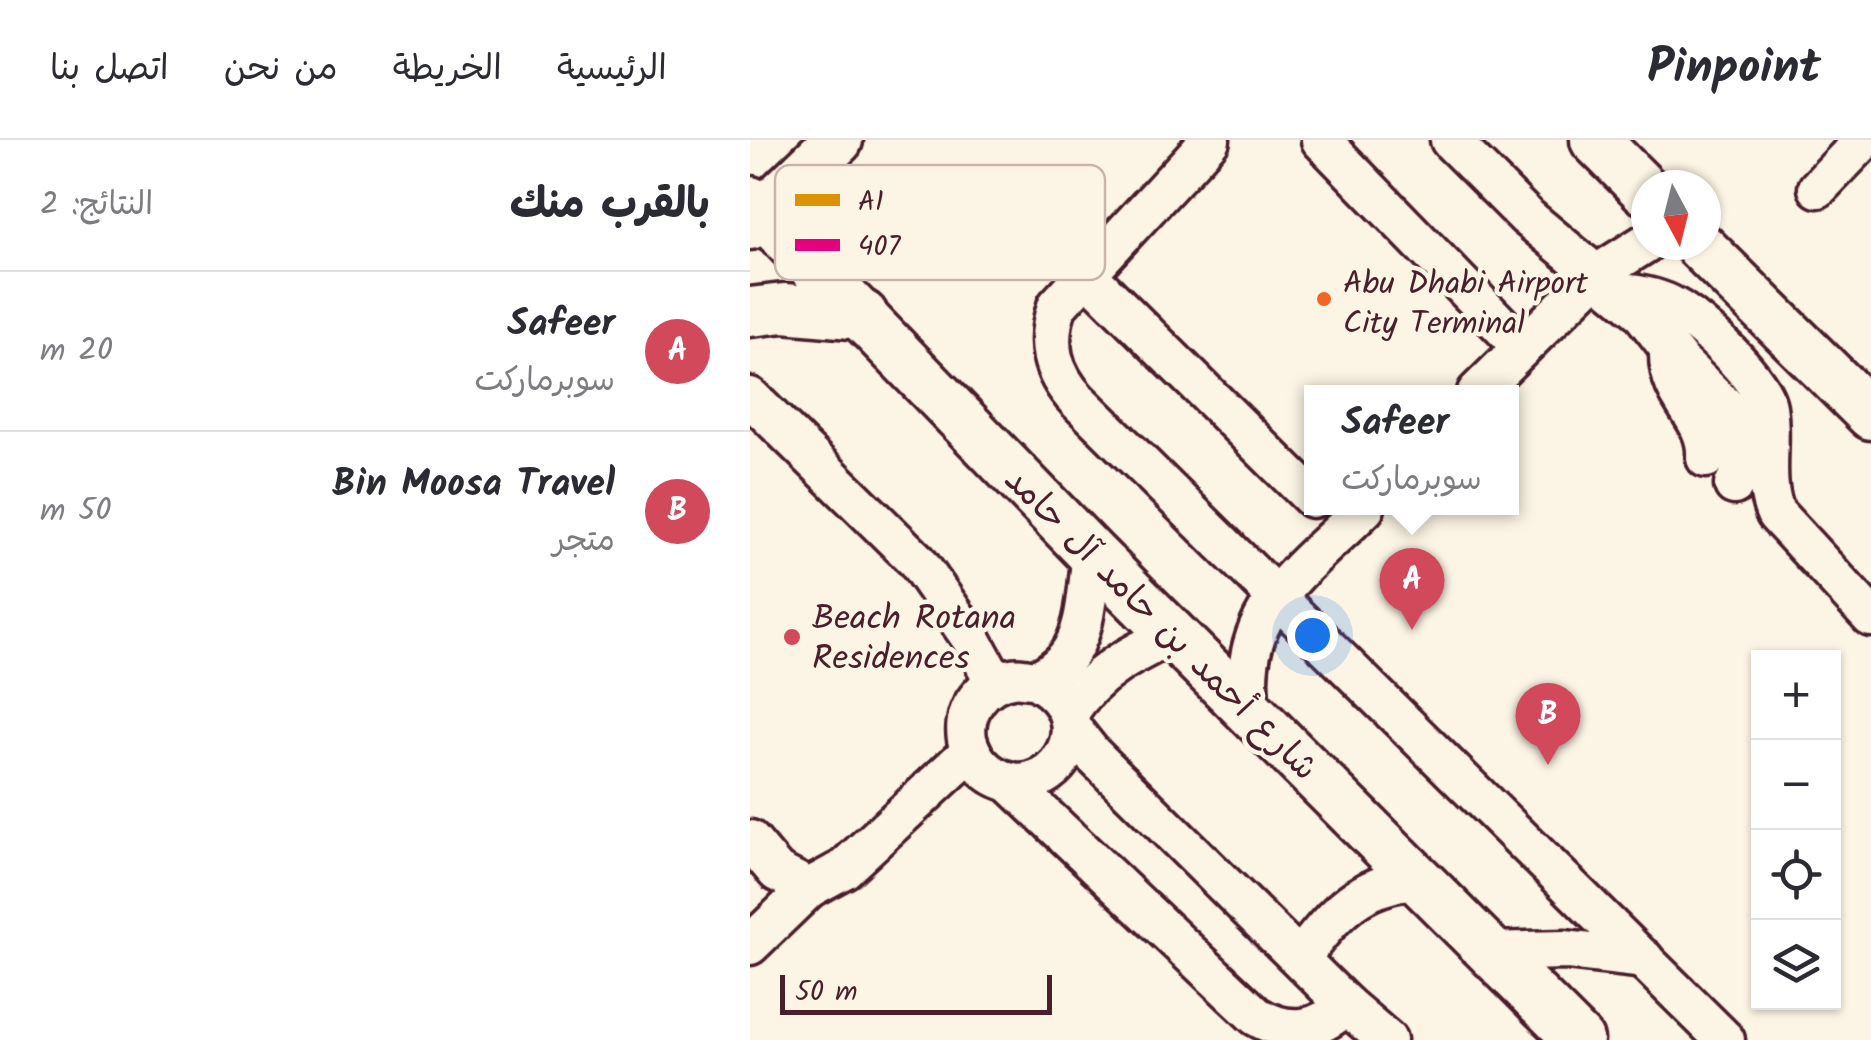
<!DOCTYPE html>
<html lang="ar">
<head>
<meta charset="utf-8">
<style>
	body { margin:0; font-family:Kalam,"Playpen Sans Arabic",sans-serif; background:#f2f2f3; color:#2b2b33; direction:rtl }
	.controls { position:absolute; right:30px; bottom:30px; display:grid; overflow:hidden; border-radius:0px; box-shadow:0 2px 8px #0004 }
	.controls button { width:90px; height:90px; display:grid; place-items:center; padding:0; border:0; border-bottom:2px solid #e1e1e2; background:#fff; color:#2b2b33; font:50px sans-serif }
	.compass { position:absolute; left:881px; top:30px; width:90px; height:90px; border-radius:50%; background:#fff; box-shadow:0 2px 8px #0004; rotate:173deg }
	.scale { position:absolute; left:30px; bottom:25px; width:272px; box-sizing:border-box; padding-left:10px; border:5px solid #4a1f2b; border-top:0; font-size:28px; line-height:35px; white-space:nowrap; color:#4a1f2b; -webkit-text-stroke:8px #fcf5e5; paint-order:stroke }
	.you { position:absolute; left:562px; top:495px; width:35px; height:35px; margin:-25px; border:8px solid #fff; border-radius:50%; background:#1a73e8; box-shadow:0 0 0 15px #1a73e833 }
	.badge { display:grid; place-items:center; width:65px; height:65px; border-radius:50%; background:#d1495b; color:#fff; font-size:32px; font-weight:700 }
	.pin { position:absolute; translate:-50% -82px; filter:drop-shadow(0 2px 5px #0008) }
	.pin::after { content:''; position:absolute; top:52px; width:35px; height:30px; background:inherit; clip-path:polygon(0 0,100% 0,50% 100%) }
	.popup { position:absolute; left:554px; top:245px; width:215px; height:130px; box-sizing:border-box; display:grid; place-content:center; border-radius:0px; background:#fff; filter:drop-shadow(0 2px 8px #0005); font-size:32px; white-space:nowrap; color:#7c7c81 }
	.popup b { font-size:38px; color:#2b2b33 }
	.popup::after { content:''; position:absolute; left:50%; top:100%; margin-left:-20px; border:20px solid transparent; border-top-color:#fff }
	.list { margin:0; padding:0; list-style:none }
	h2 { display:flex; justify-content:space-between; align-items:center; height:130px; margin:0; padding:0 40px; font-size:42px }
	h2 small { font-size:32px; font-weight:400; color:#7c7c81 }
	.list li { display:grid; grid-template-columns:65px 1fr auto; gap:30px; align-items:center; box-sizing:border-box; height:160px; padding:0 40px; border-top:2px solid #e1e1e2 }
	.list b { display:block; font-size:38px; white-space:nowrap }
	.list p { margin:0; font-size:32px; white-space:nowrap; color:#7c7c81 }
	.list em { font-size:32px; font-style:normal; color:#7c7c81 }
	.icon { flex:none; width:55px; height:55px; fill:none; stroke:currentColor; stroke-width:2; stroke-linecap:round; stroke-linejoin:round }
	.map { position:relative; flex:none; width:1121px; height:900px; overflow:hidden; direction:ltr }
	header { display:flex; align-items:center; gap:60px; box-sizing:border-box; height:140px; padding:0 50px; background:#fff; border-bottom:2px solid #e1e1e2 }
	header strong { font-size:48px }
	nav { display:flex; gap:55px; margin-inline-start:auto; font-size:35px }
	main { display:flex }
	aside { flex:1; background:#fff }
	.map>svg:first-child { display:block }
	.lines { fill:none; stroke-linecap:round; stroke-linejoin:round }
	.minor-casing { stroke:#4a1f2b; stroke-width:45 }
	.major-casing { stroke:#4a1f2b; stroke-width:55 }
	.minor { stroke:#fcf5e5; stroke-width:38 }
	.major { stroke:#fcf5e5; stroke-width:48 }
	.bus-dot { fill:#f26522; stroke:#fcf5e5; stroke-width:4 }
	.poi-dot { fill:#d1495b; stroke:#fcf5e5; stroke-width:4 }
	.labels { text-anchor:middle; stroke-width:9; stroke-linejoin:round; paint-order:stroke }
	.bus-label { font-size:32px; fill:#4a1f2b; stroke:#fcf5e5; text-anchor:start }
	.poi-label { font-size:35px; fill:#4a1f2b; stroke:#fcf5e5; text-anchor:start }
	.street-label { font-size:35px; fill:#4a1f2b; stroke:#fcf5e5 }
	.key { fill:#fcf5e5; stroke:#c7b5ad; stroke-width:2.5 }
	.key-label { font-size:28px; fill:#4a1f2b }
</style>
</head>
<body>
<header>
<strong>Pinpoint</strong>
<nav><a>الرئيسية</a><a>الخريطة</a><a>من نحن</a><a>اتصل بنا</a></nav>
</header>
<main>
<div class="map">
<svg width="1121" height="900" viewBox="0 0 1121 900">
	<rect width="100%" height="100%" fill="#fcf5e5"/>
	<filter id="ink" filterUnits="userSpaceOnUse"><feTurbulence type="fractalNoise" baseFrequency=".01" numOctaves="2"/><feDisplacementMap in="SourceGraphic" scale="20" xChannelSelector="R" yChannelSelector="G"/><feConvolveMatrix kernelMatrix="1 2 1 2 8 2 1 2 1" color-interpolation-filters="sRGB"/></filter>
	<g filter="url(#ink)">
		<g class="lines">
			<!-- minor casing -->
			<g class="minor-casing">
				<g id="minor">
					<path d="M460,0L307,166C295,203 301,232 327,260L975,900"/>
					<path d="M571,0L772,207"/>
					<path d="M700,0L777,77L891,172L930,222L976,267L987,283L993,301L991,331L984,345"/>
					<path d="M1068,48L1114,0"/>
					<path d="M336,134L562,358"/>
					<path d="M873,153C891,155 908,158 924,167C950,181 1012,239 1017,267C1023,302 1011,341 1026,374L1121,477"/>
					<path d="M919,215C919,261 959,277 956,318"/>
					<path d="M727,252L847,134L896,103"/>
					<path d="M0,257L167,421L222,500L245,542"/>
					<path d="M284,539C365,579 295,676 237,631C227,623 220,611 217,599C212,570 233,542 262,538C270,536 277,540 285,539C296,537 309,526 316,518C338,492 337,446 342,414"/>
					<path d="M319,572C346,532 380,515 422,495"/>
					<path d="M501,572C482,473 553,430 615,368"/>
					<path d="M322,589L342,614L596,865L637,900"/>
					<path d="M258,641L506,876C539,896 569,891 596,865"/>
					<path d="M0,700L27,732L59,748L94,729L221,611"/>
					<path d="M0,805L59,748"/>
					<path d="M738,812L816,810L894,819"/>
					<path d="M550,818C585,774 606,745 666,739"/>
				</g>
			</g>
			<!-- major casing -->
			<g class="major-casing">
				<g id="major">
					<path d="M845,0L896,51"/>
					<path d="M0,61L342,414L829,900"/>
					<path d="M0,85L88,0"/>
					<path d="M949,105L1121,275"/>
					<path d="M0,172L34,168L113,175"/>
				</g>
			</g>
			<!-- minor -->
			<use href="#minor" class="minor"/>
			<!-- major -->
			<use href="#major" class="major"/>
		</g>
	</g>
	<!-- markers -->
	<circle class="bus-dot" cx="574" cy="159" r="9"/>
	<circle class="poi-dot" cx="42" cy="497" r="10"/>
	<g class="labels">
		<!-- bus labels -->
		<g class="bus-label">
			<text x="593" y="153">Abu Dhabi Airport<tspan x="593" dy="40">City Terminal</tspan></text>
		</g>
		<!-- poi labels -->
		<g class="poi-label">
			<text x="62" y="489">Beach Rotana<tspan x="62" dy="40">Residences</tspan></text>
		</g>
		<!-- street labels -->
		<g class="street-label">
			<text transform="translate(412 483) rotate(45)" y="12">شارع أحمد بن حامد آل حامد</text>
		</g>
	</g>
	<!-- legend -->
	<rect x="25" y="25" width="330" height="115" rx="15" class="key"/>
	<rect x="45" y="54" width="45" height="12" fill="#dd9206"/>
	<rect x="45" y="99" width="45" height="12" fill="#e5007d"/>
	<g class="key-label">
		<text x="108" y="70">A1</text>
		<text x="108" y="115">407</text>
	</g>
</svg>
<div class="controls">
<button>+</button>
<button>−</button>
<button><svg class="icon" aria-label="locate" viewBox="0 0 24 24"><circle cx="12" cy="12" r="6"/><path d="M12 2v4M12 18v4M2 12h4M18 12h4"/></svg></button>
<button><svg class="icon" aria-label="layers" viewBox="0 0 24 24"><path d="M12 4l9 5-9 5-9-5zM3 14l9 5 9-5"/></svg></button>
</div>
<svg class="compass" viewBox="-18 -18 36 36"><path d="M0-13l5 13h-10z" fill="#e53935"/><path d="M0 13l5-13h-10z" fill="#7c7c81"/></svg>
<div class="scale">50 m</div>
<div class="you"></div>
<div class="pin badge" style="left:662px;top:490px">A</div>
<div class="popup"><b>Safeer</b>سوبرماركت</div>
<div class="pin badge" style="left:798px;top:625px">B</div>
</div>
<aside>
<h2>بالقرب منك<small>النتائج: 2</small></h2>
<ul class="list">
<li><span class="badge">A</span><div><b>Safeer</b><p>سوبرماركت</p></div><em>20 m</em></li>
<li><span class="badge">B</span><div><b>Bin Moosa Travel</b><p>متجر</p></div><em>50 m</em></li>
</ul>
</aside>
</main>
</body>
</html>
